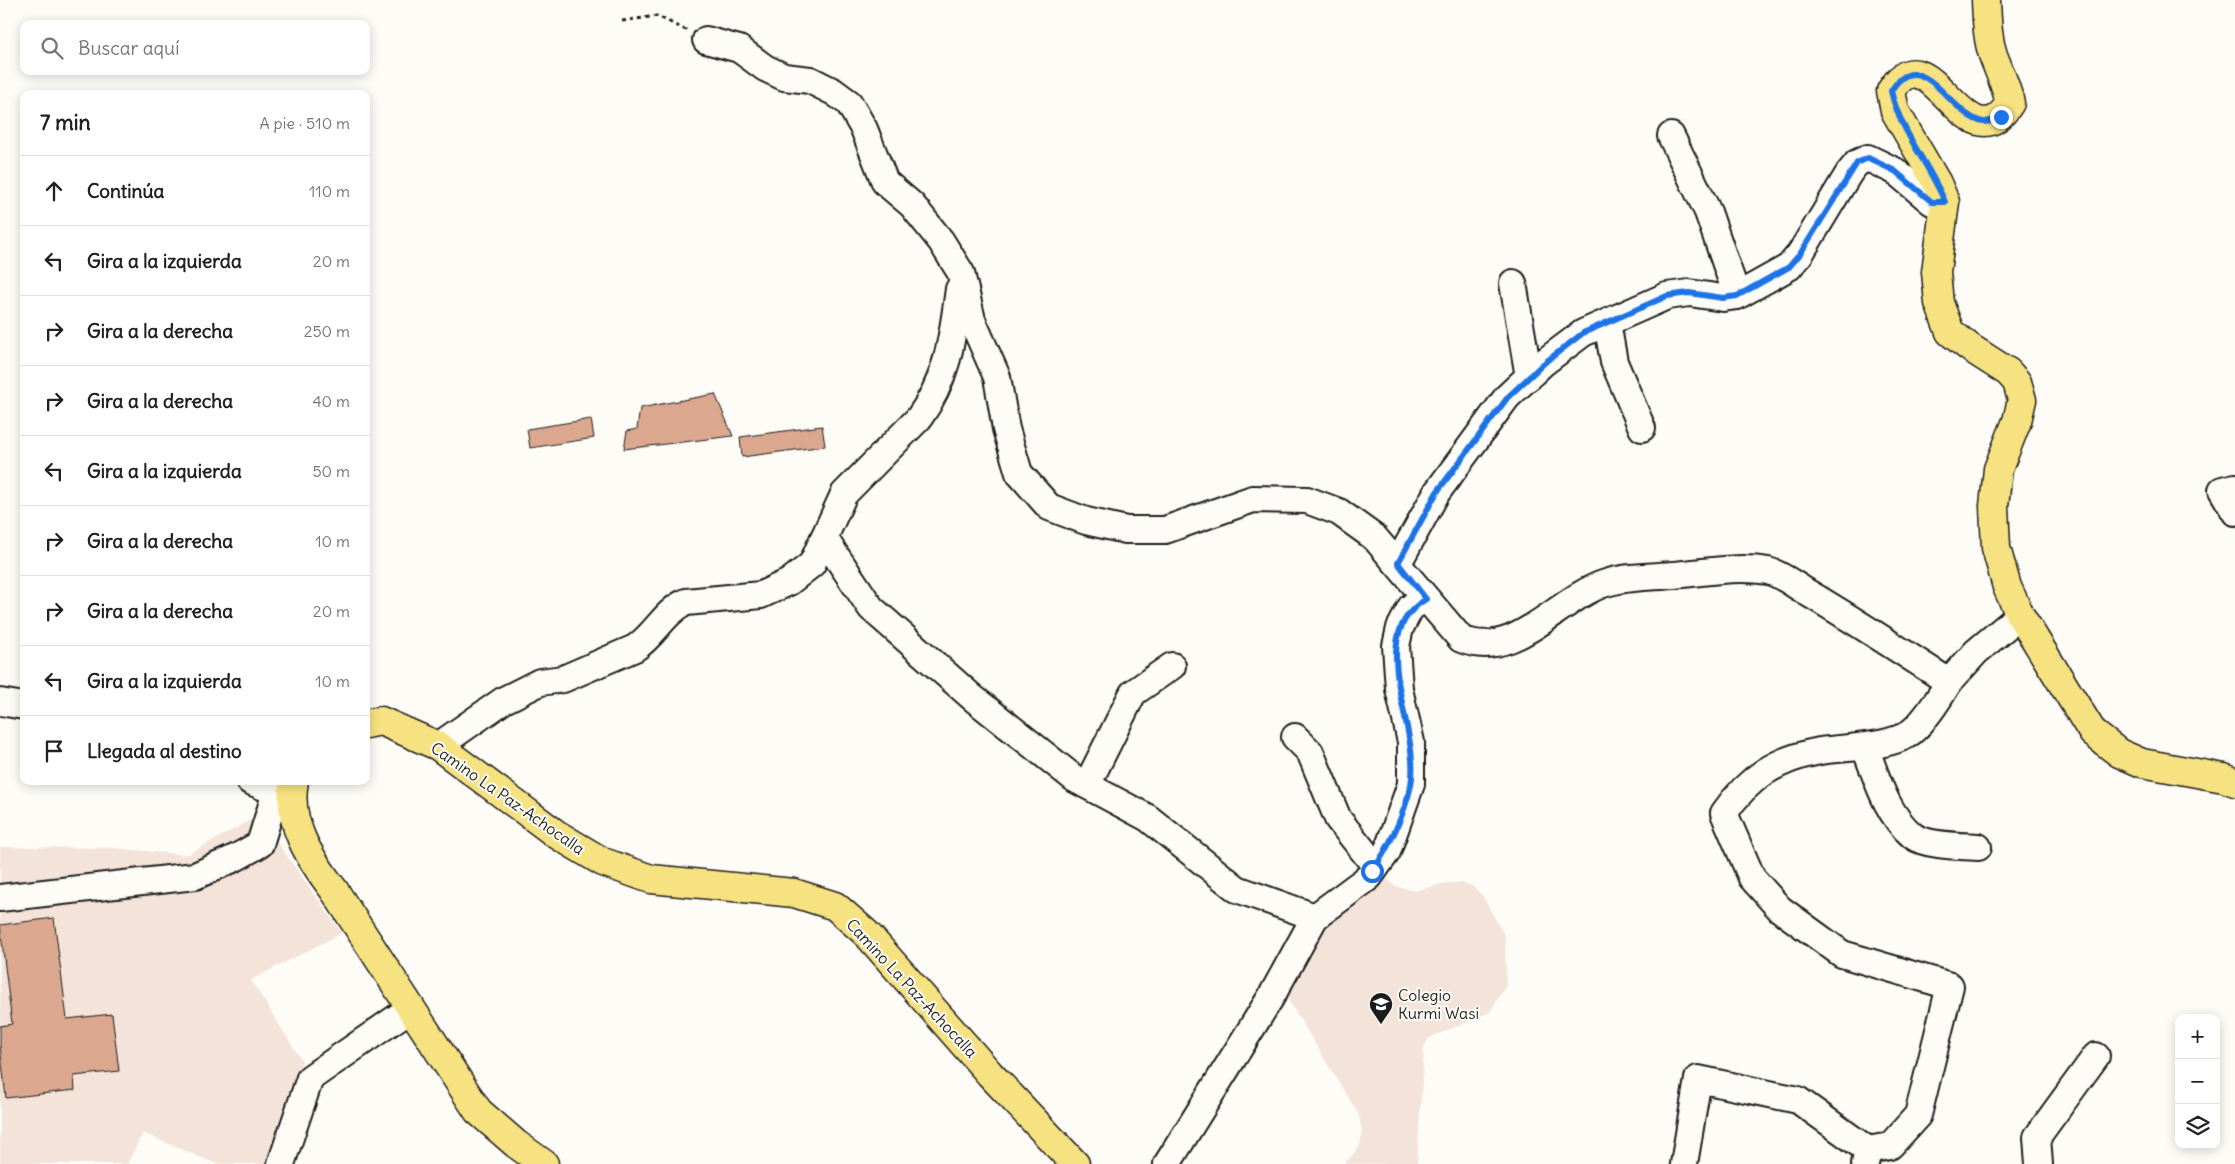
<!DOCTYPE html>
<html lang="es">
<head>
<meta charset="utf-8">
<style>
	body { margin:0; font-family:Delius,sans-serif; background:#f2f2f2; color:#202124 }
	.controls { position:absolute; right:15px; bottom:15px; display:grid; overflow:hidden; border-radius:10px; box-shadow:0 2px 12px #0003 }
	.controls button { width:45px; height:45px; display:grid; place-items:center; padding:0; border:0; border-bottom:1px solid #e0e0e0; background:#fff; color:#202124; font:25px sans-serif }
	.stop { position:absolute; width:15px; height:15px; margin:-11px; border:4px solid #1a73e8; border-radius:50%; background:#fff }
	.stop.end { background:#1a73e8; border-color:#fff; box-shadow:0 1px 5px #0008 }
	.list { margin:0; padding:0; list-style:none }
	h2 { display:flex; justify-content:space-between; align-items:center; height:65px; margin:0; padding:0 20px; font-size:21px }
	h2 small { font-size:16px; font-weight:400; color:#757577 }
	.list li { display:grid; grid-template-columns:32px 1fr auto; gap:15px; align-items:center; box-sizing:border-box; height:70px; padding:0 20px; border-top:1px solid #e0e0e0 }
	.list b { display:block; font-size:19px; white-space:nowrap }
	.list em { font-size:16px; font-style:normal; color:#757577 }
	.icon { flex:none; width:28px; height:28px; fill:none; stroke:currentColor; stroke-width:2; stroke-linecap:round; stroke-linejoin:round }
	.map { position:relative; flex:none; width:2235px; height:1164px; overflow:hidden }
	.search { position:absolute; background:#fff; box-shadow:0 2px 12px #0003; left:20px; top:20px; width:350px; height:55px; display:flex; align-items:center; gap:12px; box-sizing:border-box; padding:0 18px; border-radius:10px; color:#757577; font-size:19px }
	.panel { position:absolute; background:#fff; box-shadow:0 2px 12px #0003; left:20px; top:90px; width:350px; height:695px; border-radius:10px }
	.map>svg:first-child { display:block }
	.built { fill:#f3e3d8 }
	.building { fill:#dba88f; stroke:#1c1c1c }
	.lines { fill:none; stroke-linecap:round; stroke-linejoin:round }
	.minor-casing { stroke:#1c1c1c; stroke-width:30 }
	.major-casing { stroke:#1c1c1c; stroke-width:31 }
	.path { stroke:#1c1c1c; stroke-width:3; stroke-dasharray:4 4; stroke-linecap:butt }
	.minor { stroke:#fdfcf7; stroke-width:26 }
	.major { stroke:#f7e281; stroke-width:28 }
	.route { stroke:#1a73e8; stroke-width:6 }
	.labels { text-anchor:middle; stroke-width:4; stroke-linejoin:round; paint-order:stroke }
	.street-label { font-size:16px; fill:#1c1c1c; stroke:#fdfcf7 }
	.poi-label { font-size:16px; fill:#1c1c1c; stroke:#fdfcf7; text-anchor:start }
</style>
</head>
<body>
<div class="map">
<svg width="2235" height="1164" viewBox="0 0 2235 1164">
	<rect width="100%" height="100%" fill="#fdfcf7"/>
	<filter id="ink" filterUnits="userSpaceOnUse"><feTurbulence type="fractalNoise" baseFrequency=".02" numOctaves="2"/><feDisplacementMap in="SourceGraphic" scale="10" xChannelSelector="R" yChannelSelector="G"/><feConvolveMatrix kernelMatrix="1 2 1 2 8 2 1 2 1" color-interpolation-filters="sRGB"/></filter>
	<g filter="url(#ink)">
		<!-- built -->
		<g class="built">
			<path d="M258,816L342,933L251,980L302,1061L269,1164H217L143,1133L127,1164H0V847L112,848L187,855Z"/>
			<path d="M1386,878L1395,886L1415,891L1446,883H1460L1472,886L1482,895L1505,937L1506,985L1490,1012L1429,1038L1424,1047L1417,1164H1344L1360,1146L1362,1132L1359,1115L1282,990L1320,923L1370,884L1380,887Z"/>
		</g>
		<!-- building -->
		<g class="building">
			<path d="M715,394L733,436L624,449L627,431L637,429L640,408Z"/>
			<path d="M591,419L594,438L530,448L527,429Z"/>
			<path d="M822,426L825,446L742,457L740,437Z"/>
			<path d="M54,918L67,1019L112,1014L119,1071L74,1076L75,1090L6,1098L0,1046V1026L12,1024L0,925Z"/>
		</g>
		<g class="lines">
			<!-- minor casing -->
			<g class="minor-casing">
				<g id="minor">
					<path d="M706,40L739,49L765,68L784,77L810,80L834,92L849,103L864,129L885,182L912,205L941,241L961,273L972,320L997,377L1006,429L1019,473L1049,507L1086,521L1126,530H1165L1253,499L1307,500L1339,512L1375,538L1461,639C1516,662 1557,598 1606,583C1628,576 1652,577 1674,575C1705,572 1738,566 1768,571C1781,574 1796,586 1808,593C1856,621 1902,652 1949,682L1976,652L2020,615"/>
					<path d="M1671,136L1708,212L1737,296"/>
					<path d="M1513,283L1529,377"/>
					<path d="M1607,323L1614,362L1642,428"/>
					<path d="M2235,487L2222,490L2235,512"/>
					<path d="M824,538L871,608L973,698L1075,779L1148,818L1237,889L1315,917"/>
					<path d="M1398,563L1437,492L1507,397L1543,363L1583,333L1667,296L1689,293L1723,298L1737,296L1789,267L1800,254L1849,173L1857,163L1868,158L1895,171L1932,202H1945"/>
					<path d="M0,702L24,706"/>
					<path d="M1295,737L1310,752L1338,819L1373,863V871"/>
					<path d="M438,746L504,700L540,682L563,679L635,648C655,635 664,612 686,602L761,595L789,582L812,564L844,494L919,418C949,376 952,338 959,289"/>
					<path d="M1865,747C1877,778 1886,814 1913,836C1926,846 1961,846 1978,847"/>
					<path d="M250,781L276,792L291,796"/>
					<path d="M1087,785L1133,693L1172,666"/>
					<path d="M0,898L195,876L237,857L260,844L276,792"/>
					<path d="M281,1164L310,1078L411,1008"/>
					<path d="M1167,1164L1271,997L1315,917L1369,877L1387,852L1411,784V742L1399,689L1396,646L1400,628L1411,607L1426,599"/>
					<path d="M1684,1164L1698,1079L1798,1100L1868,1150"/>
					<path d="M1865,1164L1868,1150L1890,1146L1918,1115L1950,986L1842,954L1780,909L1752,878L1724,813C1749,777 1777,759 1820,751C1848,747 1877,748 1903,737C1920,730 1940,697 1949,682"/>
					<path d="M2039,1164L2037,1137L2096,1056"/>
				</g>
			</g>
			<!-- major casing -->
			<g class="major-casing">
				<g id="major">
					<path d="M1986,0C1987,19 1987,37 1993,55C1999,71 2006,86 2010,103C1966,172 1930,25 1891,91L1895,111L1937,183L1945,202L1936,272L1939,303L1950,332L1969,347L2008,372L2017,382L2022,400L2017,421L1998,469L1994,506L1996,548L2007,587L2020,615L2093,733L2119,753L2142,763L2224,778L2235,782"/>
					<path d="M366,724L381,721L438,746L556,834L603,862L651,879L794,893L835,906L867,934L990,1074L1075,1164"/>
					<path d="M294,781C286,822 310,859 334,890L478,1111L516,1144L544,1164"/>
				</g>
			</g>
			<!-- path -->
			<path class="path" d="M622,21L657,16L688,31"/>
			<!-- minor -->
			<use href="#minor" class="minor"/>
			<!-- major -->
			<use href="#major" class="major"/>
		</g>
	</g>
	<g class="lines" filter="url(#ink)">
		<!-- route -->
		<path class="route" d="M1372,871C1389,849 1405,812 1411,785C1422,728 1362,637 1426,599L1398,563L1437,492L1508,397L1543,364L1583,333L1667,296L1689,293L1723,298L1737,296L1789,267L1800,254L1857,163L1868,158L1895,171L1932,202H1945C1929,164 1900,131 1891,91C1921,41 1950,116 1983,122C1988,123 1996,119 2001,117"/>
	</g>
	<!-- icons -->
	<defs>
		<g id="school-pin" transform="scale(1.25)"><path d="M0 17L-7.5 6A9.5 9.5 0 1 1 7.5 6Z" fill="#1c1c1c" stroke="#fdfcf7"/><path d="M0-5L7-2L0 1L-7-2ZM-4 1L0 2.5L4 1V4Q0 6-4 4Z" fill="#fff"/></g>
	</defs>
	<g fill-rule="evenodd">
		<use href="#school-pin" x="1381" y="1004"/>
	</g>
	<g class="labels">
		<!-- street labels -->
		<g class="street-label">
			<text transform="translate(508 798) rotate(35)" y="6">Camino La Paz-Achocalla</text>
			<text transform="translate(912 988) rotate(47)" y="6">Camino La Paz-Achocalla</text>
		</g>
		<!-- poi labels -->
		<g class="poi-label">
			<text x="1398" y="1001">Colegio<tspan x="1398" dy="18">Kurmi Wasi</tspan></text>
		</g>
	</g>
</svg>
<div class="controls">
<button>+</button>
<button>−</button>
<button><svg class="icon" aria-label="layers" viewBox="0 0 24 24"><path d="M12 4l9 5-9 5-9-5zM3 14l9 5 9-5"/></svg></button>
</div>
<div class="stop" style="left:1372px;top:871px"></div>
<div class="stop end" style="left:2001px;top:117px"></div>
<div class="search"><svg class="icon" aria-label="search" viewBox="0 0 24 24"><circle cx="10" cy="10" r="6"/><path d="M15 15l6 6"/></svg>Buscar aquí</div>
<section class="panel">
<h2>7 min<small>A pie · 510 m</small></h2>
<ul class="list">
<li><svg class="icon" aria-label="ahead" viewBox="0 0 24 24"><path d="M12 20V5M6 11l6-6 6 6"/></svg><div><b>Continúa</b></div><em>110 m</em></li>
<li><svg class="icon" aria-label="left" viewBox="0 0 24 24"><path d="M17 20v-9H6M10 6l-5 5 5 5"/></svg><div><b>Gira a la izquierda</b></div><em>20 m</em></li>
<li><svg class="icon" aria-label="right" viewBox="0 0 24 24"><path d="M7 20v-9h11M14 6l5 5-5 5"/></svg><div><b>Gira a la derecha</b></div><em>250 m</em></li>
<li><svg class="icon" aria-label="right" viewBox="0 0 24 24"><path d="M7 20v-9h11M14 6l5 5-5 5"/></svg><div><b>Gira a la derecha</b></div><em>40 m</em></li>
<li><svg class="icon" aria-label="left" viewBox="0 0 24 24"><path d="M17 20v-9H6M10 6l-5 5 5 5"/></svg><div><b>Gira a la izquierda</b></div><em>50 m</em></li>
<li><svg class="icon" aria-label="right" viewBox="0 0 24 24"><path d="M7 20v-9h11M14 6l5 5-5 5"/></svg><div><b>Gira a la derecha</b></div><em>10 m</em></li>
<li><svg class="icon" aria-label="right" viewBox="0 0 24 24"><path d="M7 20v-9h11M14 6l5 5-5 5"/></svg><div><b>Gira a la derecha</b></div><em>20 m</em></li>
<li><svg class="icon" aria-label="left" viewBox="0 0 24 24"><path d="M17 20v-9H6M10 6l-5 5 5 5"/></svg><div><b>Gira a la izquierda</b></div><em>10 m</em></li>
<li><svg class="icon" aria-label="arrive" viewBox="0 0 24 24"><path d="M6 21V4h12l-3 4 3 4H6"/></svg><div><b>Llegada al destino</b></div></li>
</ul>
</section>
</div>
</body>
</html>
